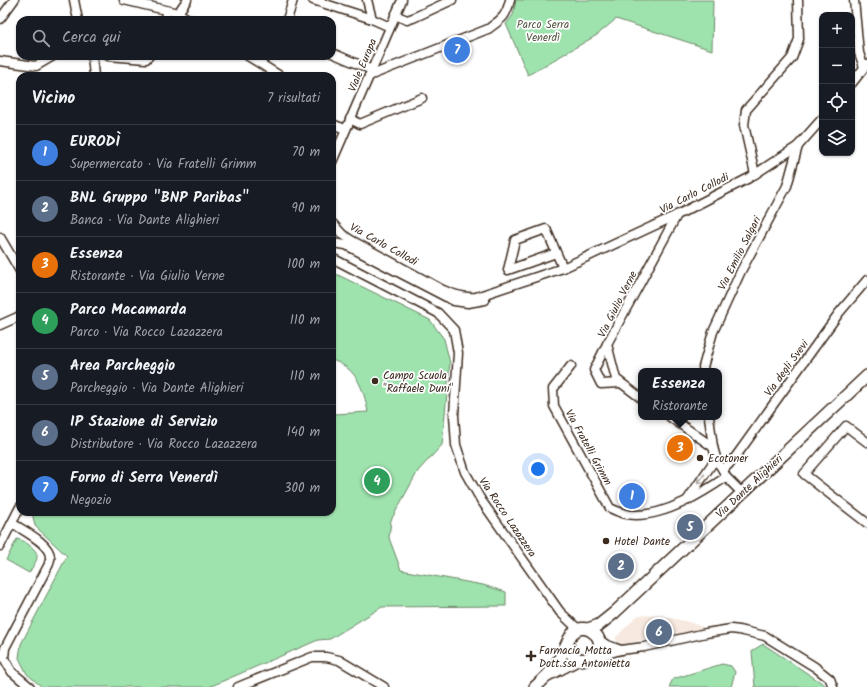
<!DOCTYPE html>
<html lang="it">
<head>
<meta charset="utf-8">
<style>
	body { margin:0; font-family:Kalam,sans-serif; background:#242831; color:#f1f3f6 }
	.controls { position:absolute; right:12px; top:12px; display:grid; overflow:hidden; border-radius:8px; box-shadow:0 1px 3px #0004 }
	.controls button { width:36px; height:36px; display:grid; place-items:center; padding:0; border:0; border-bottom:1px solid #363941; background:#171b24; color:#f1f3f6; font:20px sans-serif }
	.you { position:absolute; left:538px; top:469px; width:14px; height:14px; margin:-10px; border:3px solid #fff; border-radius:50%; background:#1a73e8; box-shadow:0 0 0 6px #1a73e833 }
	.badge { display:grid; place-items:center; width:26px; height:26px; border-radius:50%; background:#9f9995; color:#fff; font-size:13px; font-weight:700 }
	.pin { position:absolute; translate:-50% -50%; border:2px solid #fff; box-shadow:0 1px 4px #0006 }
	.popup { position:absolute; left:638px; top:368px; width:84px; height:52px; box-sizing:border-box; display:grid; place-content:center; border-radius:8px; background:#171b24; filter:drop-shadow(0 1px 3px #0005); font-size:13px; white-space:nowrap; color:#9ea1a6 }
	.popup b { font-size:15px; color:#f1f3f6 }
	.popup::after { content:''; position:absolute; left:50%; top:100%; margin-left:-8px; border:8px solid transparent; border-top-color:#171b24 }
	.list { margin:0; padding:0; list-style:none }
	h2 { display:flex; justify-content:space-between; align-items:center; height:52px; margin:0; padding:0 16px; font-size:17px }
	h2 small { font-size:13px; font-weight:400; color:#9ea1a6 }
	.list li { display:grid; grid-template-columns:26px 1fr auto; gap:12px; align-items:center; box-sizing:border-box; height:56px; padding:0 16px; border-top:1px solid #363941 }
	.list b { display:block; font-size:15px; white-space:nowrap }
	.list p { margin:0; font-size:13px; white-space:nowrap; color:#9ea1a6 }
	.list em { font-size:13px; font-style:normal; color:#9ea1a6 }
	.icon { flex:none; width:22px; height:22px; fill:none; stroke:currentColor; stroke-width:2; stroke-linecap:round; stroke-linejoin:round }
	.map { position:relative; flex:none; width:867px; height:687px; overflow:hidden }
	.search { position:absolute; background:#171b24; box-shadow:0 1px 3px #0004; left:16px; top:16px; width:320px; height:44px; display:flex; align-items:center; gap:10px; box-sizing:border-box; padding:0 14px; border-radius:12px; color:#9ea1a6; font-size:15px }
	.panel { position:absolute; background:#171b24; box-shadow:0 1px 3px #0004; left:16px; top:72px; width:320px; height:444px; border-radius:12px }
	.map>svg:first-child { display:block }
	.built { fill:#f7e9e0 }
	.green { fill:#9ee3ae; stroke:#6c8666 }
	.lines { fill:none; stroke-linecap:round; stroke-linejoin:round }
	.street-casing { stroke:#3b2a1e; stroke-width:11 }
	.secondary-casing { stroke:#3b2a1e; stroke-width:14 }
	.street { stroke:#fff; stroke-width:8 }
	.secondary { stroke:#fff; stroke-width:11 }
	.oneway { stroke:#a79f9a }
	.poi-dot { fill:#3b2a1e; stroke:#fff; stroke-width:1.5 }
	.labels { text-anchor:middle; stroke-width:3.5; stroke-linejoin:round; paint-order:stroke }
	.park-label { font-size:11px; fill:#545842; stroke:#fff }
	.street-label { font-size:11px; fill:#3b2a1e; stroke:#fff }
	.poi-label { font-size:11px; fill:#3b2a1e; stroke:#fff; text-anchor:start }
</style>
</head>
<body>
<div class="map">
<svg width="867" height="687" viewBox="0 0 867 687">
	<rect width="100%" height="100%" fill="#fff"/>
	<filter id="ink" filterUnits="userSpaceOnUse"><feTurbulence type="fractalNoise" baseFrequency=".025" numOctaves="2"/><feDisplacementMap in="SourceGraphic" scale="8" xChannelSelector="R" yChannelSelector="G"/><feConvolveMatrix kernelMatrix="1 2 1 2 8 2 1 2 1" color-interpolation-filters="sRGB"/></filter>
	<g filter="url(#ink)">
		<!-- built -->
		<path class="built" d="M638,615L661,616L689,622L705,628L624,644L618,643L615,638Z"/>
		<!-- green -->
		<g class="green">
			<path d="M516,0H713L712,50L616,19L597,35L528,75L506,24L513,15Z"/>
			<path d="M332,272L430,320L444,339L450,363L442,445L418,471L391,520L389,538L401,570L483,585L506,592V606L382,607L330,639L318,640L209,687H42L27,674L19,658L21,644L67,556L35,526L32,512H332V410L335,414L368,412C365,396 360,377 346,367C342,364 337,362 332,360Z"/>
			<path d="M17,539C22,540 26,542 29,545C43,555 36,561 29,573L6,560Z"/>
			<path d="M763,644L825,685V687H755L752,651Z"/>
			<path d="M722,664L731,666L735,672L731,687H669L673,679Z"/>
		</g>
		<g class="lines">
			<!-- street casing -->
			<g class="street-casing">
				<g id="street">
					<path d="M74,0L78,20"/>
					<path d="M124,0L178,13L187,0"/>
					<path d="M313,0L372,19L390,27"/>
					<path d="M367,0L372,19"/>
					<path d="M854,0L859,53L864,67"/>
					<path d="M178,13L190,20"/>
					<path d="M395,15L407,20L413,18L452,0"/>
					<path d="M0,19L14,0"/>
					<path d="M164,20L167,11"/>
					<path d="M287,20L293,0"/>
					<path d="M332,53L372,70"/>
					<path d="M92,56L94,76"/>
					<path d="M108,56L146,59L149,56"/>
					<path d="M248,56L280,76"/>
					<path d="M0,61L36,66L53,56"/>
					<path d="M369,76L488,29C502,19 506,17 510,0"/>
					<path d="M852,83L867,64"/>
					<path d="M350,119L360,124L422,98"/>
					<path d="M332,124L345,129"/>
					<path d="M332,162L402,0"/>
					<path d="M755,174L744,125L746,110L792,58L799,39L798,0"/>
					<path d="M332,223L342,234L351,240L443,290C454,295 464,298 476,297L563,268L677,215L749,178L798,146L822,119"/>
					<path d="M0,237L20,271"/>
					<path d="M332,243L346,245L454,301L468,303L485,300"/>
					<path d="M556,253L508,270L515,240L546,229L563,268"/>
					<path d="M332,258L438,313L454,330L458,353L454,415L456,445L465,472L481,500L560,612L578,629"/>
					<path d="M0,325L20,316"/>
					<path d="M607,344L594,370L601,384L620,383"/>
					<path d="M571,366L553,389L554,406L610,508C618,512 627,515 636,515C667,515 701,494 726,477"/>
					<path d="M704,371L703,367L713,332L741,271L787,186L798,146"/>
					<path d="M641,398L616,379L607,344L677,215"/>
					<path d="M670,417L713,447"/>
					<path d="M709,417L713,447L717,461L723,470L726,477L742,493"/>
					<path d="M867,442L846,426L804,474L867,523"/>
					<path d="M723,470L734,459L839,313L867,280"/>
					<path d="M688,499L712,464L717,461"/>
					<path d="M12,523C22,530 50,543 50,557C51,559 49,561 49,564L5,648L4,658L12,672L30,687"/>
					<path d="M0,546L20,507"/>
					<path d="M598,639L607,645L621,650"/>
					<path d="M589,659L621,650L644,647L706,633L731,629L739,630L765,636L815,667L830,679L833,687"/>
					<path d="M238,687L312,657H326L339,660L384,687"/>
				</g>
			</g>
			<!-- secondary casing -->
			<g class="secondary-casing">
				<g id="secondary">
					<path d="M588,629L599,625L614,613L867,376"/>
					<path d="M552,673L579,659"/>
					<path d="M535,687C545,678 555,669 561,656C565,650 569,635 574,632C578,628 586,627 591,631C617,646 574,679 568,644"/>
				</g>
			</g>
			<!-- street -->
			<use href="#street" class="street"/>
			<!-- secondary -->
			<use href="#secondary" class="secondary"/>
		</g>
		<!-- one-way arrows -->
		<defs><path id="oneway-shaft" d="M-6 0H5M1.5-3L5.5 0L1.5 3" fill="none" stroke-width="1.6" stroke-linecap="round" stroke-linejoin="round"/></defs>
		<use class="oneway" href="#oneway-shaft" transform="translate(701 479) rotate(125)"/>
	</g>
	<!-- markers -->
	<g class="poi-dot">
		<circle cx="375" cy="381" r="4"/>
		<circle cx="700" cy="458" r="4"/>
		<circle cx="606" cy="541" r="4"/>
		<path d="M529 650h4v4h4v4h-4v4h-4v-4h-4v-4h4z"/>
	</g>
	<g class="labels">
		<!-- park labels -->
		<g class="park-label">
			<text x="543" y="28">Parco Serra<tspan x="543" dy="13">Venerdì</tspan></text>
		</g>
		<!-- street labels -->
		<g class="street-label">
			<text transform="translate(362 65) rotate(-67)" y="4">Viale Europa</text>
			<text transform="translate(694 193) rotate(-27)" y="4">Via Carlo Collodi</text>
			<text transform="translate(384 244) rotate(29)" y="4">Via Carlo Collodi</text>
			<text transform="translate(739 253) rotate(-63)" y="4">Via Emilio Salgari</text>
			<text transform="translate(617 304) rotate(-63)" y="4">Via Giulio Verne</text>
			<text transform="translate(786 368) rotate(-54)" y="4">Via degli Svevi</text>
			<text transform="translate(589 447) rotate(61)" y="4">Via Fratelli Grimm</text>
			<text transform="translate(749 486) rotate(-43)" y="4">Via Dante Alighieri</text>
			<text transform="translate(508 517) rotate(56)" y="4">Via Rocco Lazazzera</text>
		</g>
		<!-- poi labels -->
		<g class="poi-label">
			<text x="383" y="379">Campo Scuola<tspan x="383" dy="13">"Raffaele Duni"</tspan></text>
			<text x="708" y="462">Ecotoner</text>
			<text x="614" y="545">Hotel Dante</text>
			<text x="539" y="654">Farmacia Motta<tspan x="539" dy="13">Dott.ssa Antonietta</tspan></text>
		</g>
	</g>
</svg>
<div class="controls">
<button>+</button>
<button>−</button>
<button><svg class="icon" aria-label="locate" viewBox="0 0 24 24"><circle cx="12" cy="12" r="6"/><path d="M12 2v4M12 18v4M2 12h4M18 12h4"/></svg></button>
<button><svg class="icon" aria-label="layers" viewBox="0 0 24 24"><path d="M12 4l9 5-9 5-9-5zM3 14l9 5 9-5"/></svg></button>
</div>
<div class="you"></div>
<div class="pin badge" style="left:632px;top:496px;background:#3f7fe0">1</div>
<div class="pin badge" style="left:621px;top:566px;background:#5c6f8a">2</div>
<div class="pin badge" style="left:680px;top:448px;background:#e8710a">3</div>
<div class="popup"><b>Essenza</b>Ristorante</div>
<div class="pin badge" style="left:377px;top:481px;background:#2e9e5b">4</div>
<div class="pin badge" style="left:690px;top:527px;background:#5c6f8a">5</div>
<div class="pin badge" style="left:659px;top:632px;background:#5c6f8a">6</div>
<div class="pin badge" style="left:457px;top:50px;background:#3f7fe0">7</div>
<div class="search"><svg class="icon" aria-label="search" viewBox="0 0 24 24"><circle cx="10" cy="10" r="6"/><path d="M15 15l6 6"/></svg>Cerca qui</div>
<section class="panel">
<h2>Vicino<small>7 risultati</small></h2>
<ul class="list">
<li><span class="badge" style="background:#3f7fe0">1</span><div><b>EURODÌ</b><p>Supermercato · Via Fratelli Grimm</p></div><em>70 m</em></li>
<li><span class="badge" style="background:#5c6f8a">2</span><div><b>BNL Gruppo &quot;BNP Paribas&quot;</b><p>Banca · Via Dante Alighieri</p></div><em>90 m</em></li>
<li><span class="badge" style="background:#e8710a">3</span><div><b>Essenza</b><p>Ristorante · Via Giulio Verne</p></div><em>100 m</em></li>
<li><span class="badge" style="background:#2e9e5b">4</span><div><b>Parco Macamarda</b><p>Parco · Via Rocco Lazazzera</p></div><em>110 m</em></li>
<li><span class="badge" style="background:#5c6f8a">5</span><div><b>Area Parcheggio</b><p>Parcheggio · Via Dante Alighieri</p></div><em>110 m</em></li>
<li><span class="badge" style="background:#5c6f8a">6</span><div><b>IP Stazione di Servizio</b><p>Distributore · Via Rocco Lazazzera</p></div><em>140 m</em></li>
<li><span class="badge" style="background:#3f7fe0">7</span><div><b>Forno di Serra Venerdì</b><p>Negozio</p></div><em>300 m</em></li>
</ul>
</section>
</div>
</body>
</html>
